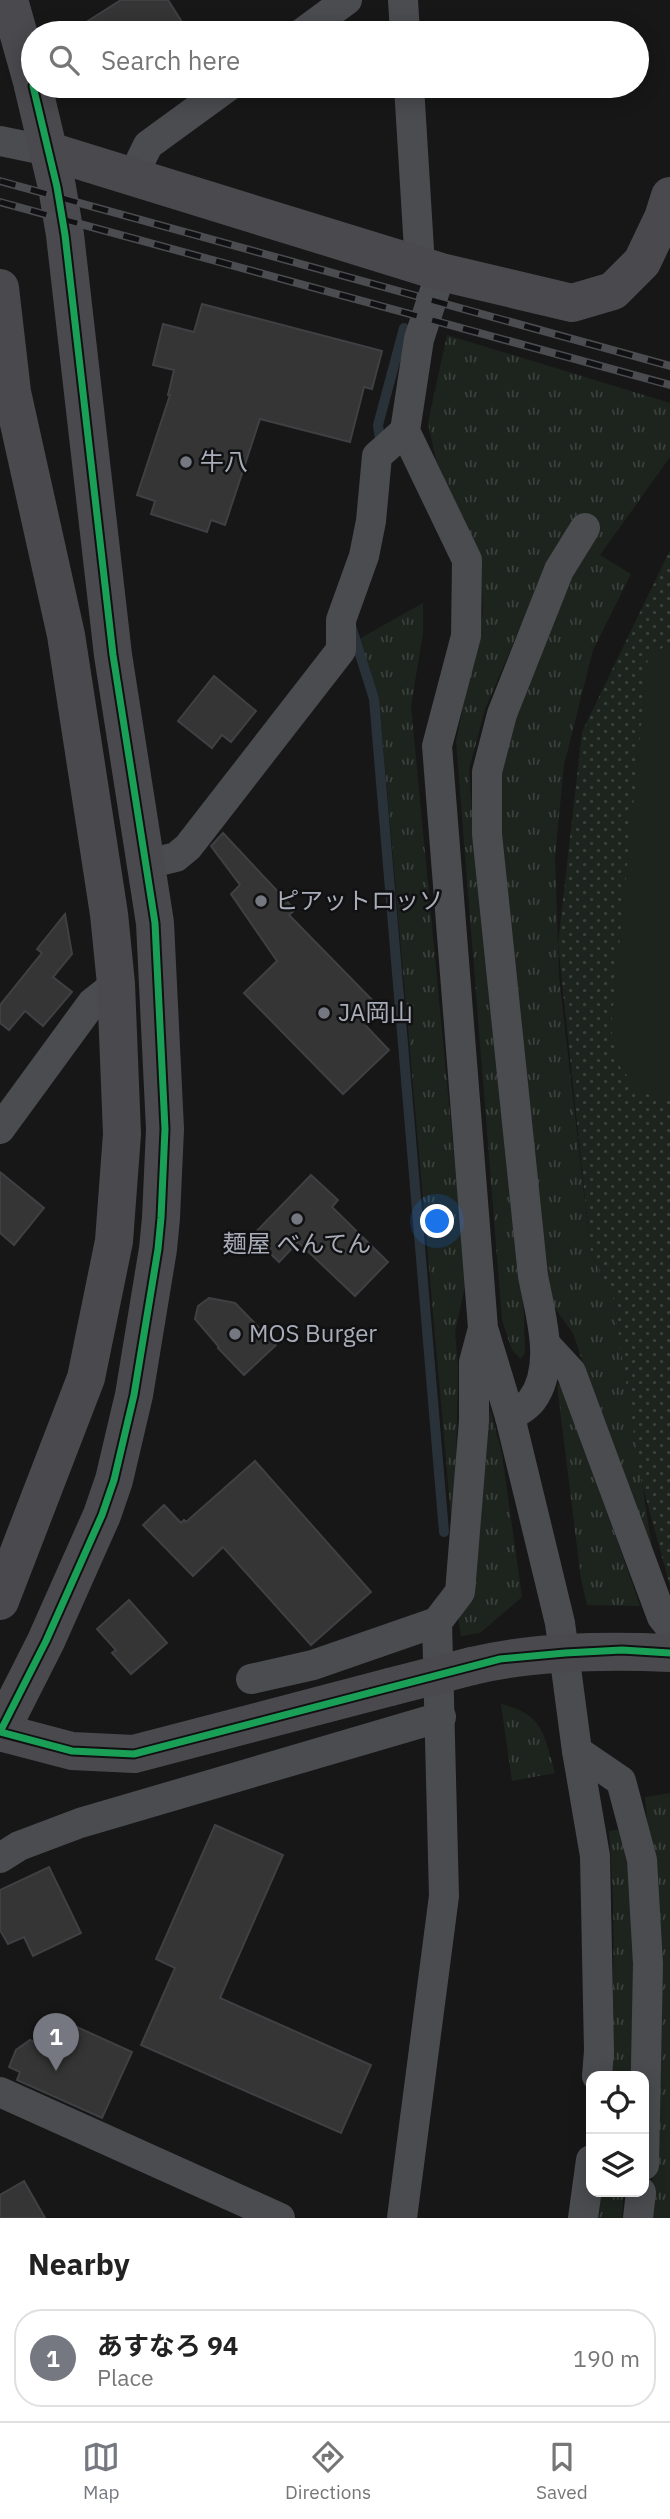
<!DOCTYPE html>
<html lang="en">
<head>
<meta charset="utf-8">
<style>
	body { margin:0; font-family:"IBM Plex Sans","Noto Sans JP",sans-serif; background:#f2f2f2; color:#222 }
	.controls { position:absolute; right:21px; bottom:21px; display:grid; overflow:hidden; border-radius:14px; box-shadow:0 4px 18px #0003 }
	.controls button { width:63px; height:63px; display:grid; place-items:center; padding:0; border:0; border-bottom:2px solid #e0e0e0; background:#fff; color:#222; font:35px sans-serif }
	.you { position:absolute; left:438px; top:1222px; width:24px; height:24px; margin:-18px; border:5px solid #fff; border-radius:50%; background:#1a73e8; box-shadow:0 0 0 10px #1a73e833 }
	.badge { display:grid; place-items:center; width:46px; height:46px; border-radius:50%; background:#757880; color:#fff; font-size:23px; font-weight:700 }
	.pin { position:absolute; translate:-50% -58px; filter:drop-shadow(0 2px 4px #0008) }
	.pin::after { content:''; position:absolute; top:37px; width:24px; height:21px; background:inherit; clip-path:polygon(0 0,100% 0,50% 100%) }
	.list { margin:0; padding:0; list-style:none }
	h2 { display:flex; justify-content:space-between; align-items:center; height:91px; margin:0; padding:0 28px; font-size:30px }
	h2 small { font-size:23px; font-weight:400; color:#767676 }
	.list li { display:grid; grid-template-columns:46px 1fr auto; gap:21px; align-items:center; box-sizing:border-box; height:98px; margin:0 14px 14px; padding:0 14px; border:2px solid #e0e0e0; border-radius:28px }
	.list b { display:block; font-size:26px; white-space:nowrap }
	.list p { margin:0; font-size:23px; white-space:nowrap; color:#767676 }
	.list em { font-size:23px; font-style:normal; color:#767676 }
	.icon { flex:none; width:38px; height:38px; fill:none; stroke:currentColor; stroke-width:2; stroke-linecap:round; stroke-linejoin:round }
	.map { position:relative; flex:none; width:670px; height:2218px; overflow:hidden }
	.search { position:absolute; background:#fff; box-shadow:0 4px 18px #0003; left:21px; right:21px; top:21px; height:77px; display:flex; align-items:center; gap:18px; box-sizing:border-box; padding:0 24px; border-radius:38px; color:#767676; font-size:26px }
	.sheet { height:203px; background:#fff }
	nav { display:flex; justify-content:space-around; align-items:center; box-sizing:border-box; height:98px; border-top:2px solid #e0e0e0; background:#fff; font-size:19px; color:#767676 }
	nav a { display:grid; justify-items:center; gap:4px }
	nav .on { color:#757880 }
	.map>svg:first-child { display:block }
	.grass { fill:url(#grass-tufts) }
	.park { fill:url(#park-dots) }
	.garden { fill:#1d241e }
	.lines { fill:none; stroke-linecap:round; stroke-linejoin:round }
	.stream { stroke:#2a3239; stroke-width:10 }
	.building { fill:#353536; stroke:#3f4043; stroke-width:2 }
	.street { stroke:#4b4c50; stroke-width:30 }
	.secondary { stroke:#4a4a4e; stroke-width:38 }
	.rail-casing { stroke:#4b4c4f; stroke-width:8 }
	.rail { stroke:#111113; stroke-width:5; stroke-dasharray:16; stroke-linecap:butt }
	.secondary-bridge { stroke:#4a4a4e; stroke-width:38 }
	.cycleway-casing { stroke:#111113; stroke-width:11 }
	.cycleway { stroke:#1a9f57; stroke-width:7 }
	.poi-dot { fill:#757880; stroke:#111113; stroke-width:2.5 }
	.labels { text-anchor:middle; stroke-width:5; stroke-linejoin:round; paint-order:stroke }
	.poi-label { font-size:24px; fill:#a8adb8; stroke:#111113; text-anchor:start }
</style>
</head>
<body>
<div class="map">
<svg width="670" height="2218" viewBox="0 0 670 2218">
	<defs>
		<pattern id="grass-tufts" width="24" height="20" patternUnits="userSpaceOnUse" patternTransform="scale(1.75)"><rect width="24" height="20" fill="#1d241e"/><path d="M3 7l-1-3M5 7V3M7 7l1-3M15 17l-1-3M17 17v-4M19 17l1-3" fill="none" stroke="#3b413d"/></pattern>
		<pattern id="park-dots" width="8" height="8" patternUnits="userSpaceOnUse" patternTransform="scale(1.75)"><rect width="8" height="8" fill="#1d241e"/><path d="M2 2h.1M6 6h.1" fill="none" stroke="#3b413d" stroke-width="1.8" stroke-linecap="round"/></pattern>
	</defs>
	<rect width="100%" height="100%" fill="#171717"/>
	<!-- grass -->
	<g class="grass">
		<path d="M447,335L670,403V457L600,555L631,574L593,650L564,765L555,856L559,977L591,1254L613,1297L653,1554L647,1556L573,1333L549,1300L497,835V773L544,632L596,529L576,516L544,572L485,709L469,770L474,839L523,1293L525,1353L521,1359L512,1350L502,1320L456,741L483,613L481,558L436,460L428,423Z"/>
		<path d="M423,603V633L411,706L466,1282L455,1332L458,1368L455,1515L452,1528L381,721L371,672L359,639Z"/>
		<path d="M557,1385H563L640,1606L587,1605L581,1579Z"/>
		<path d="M490,1408L502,1454L522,1597L480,1633L461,1636L458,1617L473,1600L475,1585Z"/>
		<path d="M501,1704C544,1714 544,1736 555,1773L512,1781Z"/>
		<path d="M670,1793V2218H648L654,2161L651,1854L645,1797Z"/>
		<path d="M620,1829L628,1869L637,1984L632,2076H609C614,1994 616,1913 609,1831Z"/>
		<path d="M601,2192H624L622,2218H599Z"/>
	</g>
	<!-- park -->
	<path class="park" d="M670,550V1586L641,1480L613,1297L591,1254L558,944L582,732Z"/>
	<!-- garden -->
	<path class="garden" d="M670,643V1101L640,1092L617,1063L611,1027L648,657Z"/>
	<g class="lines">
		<!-- stream -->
		<g class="stream">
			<path d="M381,446L378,425L404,328"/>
			<path d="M352,629L374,699L444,1532"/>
		</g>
	</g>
	<!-- building -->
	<g class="building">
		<path d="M121,0H168L189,33H69Z"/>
		<path d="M202,304L382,351L372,389L364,387L350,442L260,419L225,525L211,520L207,532L151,514L155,501L137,495L170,395H168L174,370L153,365L163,324L194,332Z"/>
		<path d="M214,676L256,711L231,742L222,735L212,748L178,721Z"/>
		<path d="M223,833L295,910L289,915L382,1010L366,1026L389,1050L343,1094L244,993L277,961L231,894L240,885L211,846Z"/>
		<path d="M65,914L72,954L53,977L72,992L43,1026L25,1011L9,1030L0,1023V1005L42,953L37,949Z"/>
		<path d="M0,1172L44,1208L14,1245L0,1233Z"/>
		<path d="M311,1175L338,1200L332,1207L388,1262L355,1296L298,1242L279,1262L252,1236Z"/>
		<path d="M209,1298L235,1303L276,1345L244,1375L218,1348L219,1347L195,1319L198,1306Z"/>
		<path d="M255,1461L371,1592L311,1645L223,1547L193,1576L143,1525L164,1505L181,1523L184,1520L186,1522Z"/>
		<path d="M129,1600L167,1643L131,1674L112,1653L116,1650L97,1629Z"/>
		<path d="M215,1825L283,1855L220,1998L371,2065L341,2133L141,2045L175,1968L156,1959Z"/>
		<path d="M49,1867L81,1933L33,1956L24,1937L8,1944L0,1930V1890Z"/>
		<path d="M57,2018L132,2052L102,2118L17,2080L20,2072L9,2067L16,2050L30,2040L44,2047Z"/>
		<path d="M24,2181L45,2218H0V2195Z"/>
	</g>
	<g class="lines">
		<!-- street -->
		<g class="street">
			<path d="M403,0L405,33"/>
			<path d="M302,33L347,0"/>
			<path d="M409,86L420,266"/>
			<path d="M0,141L49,151"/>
			<path d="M132,178L148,145L229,86"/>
			<path d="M441,272L419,339L405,431L467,560L466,636L437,746L483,1328L510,1417L560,1623L577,1751L595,1856L599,2051L597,2076"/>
			<path d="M147,864L176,857L188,847L341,650V620L364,556L371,521L377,456L405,431"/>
			<path d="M0,1129L92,1003L116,984"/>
			<path d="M546,1345L571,1372L662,1617L670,1627"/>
			<path d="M510,1417C517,1412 527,1407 532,1400C557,1366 540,1313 533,1276L487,834V772L502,714L559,570L585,528"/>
			<path d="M251,1679L313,1665L437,1622L460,1592L474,1421V1362L482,1332"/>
			<path d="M577,1751L621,1781L642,1860L648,1964L644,2165"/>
			<path d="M0,1858L19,1846L80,1823L441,1717"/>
			<path d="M0,2092L280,2218"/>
			<path d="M402,2218L444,1896L437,1622"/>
			<path d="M583,2218L591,2160"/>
			<path d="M638,2218L641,2192"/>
		</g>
		<!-- secondary -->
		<g class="secondary">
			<path d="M9,0L33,85"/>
			<path d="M33,86L57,187L65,235L113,655L155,923L165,1129L161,1218L158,1249L134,1395L114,1480L102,1515L46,1641L0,1732L72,1751L134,1754L390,1687"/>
			<path d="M49,151L441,272L572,303L613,291L642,262L663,218L670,196"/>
			<path d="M0,288L12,392L66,635L109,914L116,984L122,1134L114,1241L86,1378L0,1601"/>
			<path d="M472,1666C536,1651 604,1650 670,1653"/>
		</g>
		<!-- rail casing -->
		<g class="rail-casing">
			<g id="rail">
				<path d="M0,181L670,366"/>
				<path d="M0,202L670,385"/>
			</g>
		</g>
		<!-- rail -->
		<use href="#rail" class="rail"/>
		<!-- secondary-bridge -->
		<path class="secondary-bridge" d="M390,1687L472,1666"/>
		<!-- cycleway casing -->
		<g class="cycleway-casing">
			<path id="cycleway" d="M33,86L57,187L65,235L113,655L155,923L165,1129L161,1218L158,1249L134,1395L114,1480L102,1515L46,1641L0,1732L72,1751L134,1754L500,1659L565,1653L622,1650L670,1653"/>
		</g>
		<!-- cycleway -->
		<use href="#cycleway" class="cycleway"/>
	</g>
	<!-- markers -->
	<g class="poi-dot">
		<circle cx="186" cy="462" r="7"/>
		<circle cx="261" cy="901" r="7"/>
		<circle cx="324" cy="1013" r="7"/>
		<circle cx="297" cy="1219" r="7"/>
		<circle cx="235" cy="1334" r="7"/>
	</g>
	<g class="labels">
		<!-- poi labels -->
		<g class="poi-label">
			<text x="200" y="470">牛八</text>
			<text x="275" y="909">ピアットロッソ</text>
			<text x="338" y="1021">JA岡山</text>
			<text x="297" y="1252" text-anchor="middle">麺屋 べんてん</text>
			<text x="249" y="1342">MOS Burger</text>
		</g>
	</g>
</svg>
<div class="controls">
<button><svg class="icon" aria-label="locate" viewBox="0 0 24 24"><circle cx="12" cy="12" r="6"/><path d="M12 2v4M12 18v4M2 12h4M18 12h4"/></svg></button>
<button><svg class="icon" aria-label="layers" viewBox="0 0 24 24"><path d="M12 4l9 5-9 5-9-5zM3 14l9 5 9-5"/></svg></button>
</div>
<div class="you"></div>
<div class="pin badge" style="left:56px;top:2071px">1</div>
<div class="search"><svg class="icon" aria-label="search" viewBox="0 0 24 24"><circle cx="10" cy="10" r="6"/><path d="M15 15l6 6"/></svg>Search here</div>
</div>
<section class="sheet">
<h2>Nearby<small></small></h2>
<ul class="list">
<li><span class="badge">1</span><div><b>あすなろ 94</b><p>Place</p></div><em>190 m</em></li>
</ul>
</section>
<nav>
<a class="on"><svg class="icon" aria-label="map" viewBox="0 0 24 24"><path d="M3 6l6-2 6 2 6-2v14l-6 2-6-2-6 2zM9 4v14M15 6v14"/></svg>Map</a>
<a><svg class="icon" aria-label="directions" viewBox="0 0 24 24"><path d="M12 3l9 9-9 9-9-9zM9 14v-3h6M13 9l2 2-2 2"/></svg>Directions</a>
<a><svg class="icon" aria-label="saved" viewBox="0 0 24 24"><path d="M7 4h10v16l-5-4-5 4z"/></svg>Saved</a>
</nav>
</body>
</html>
